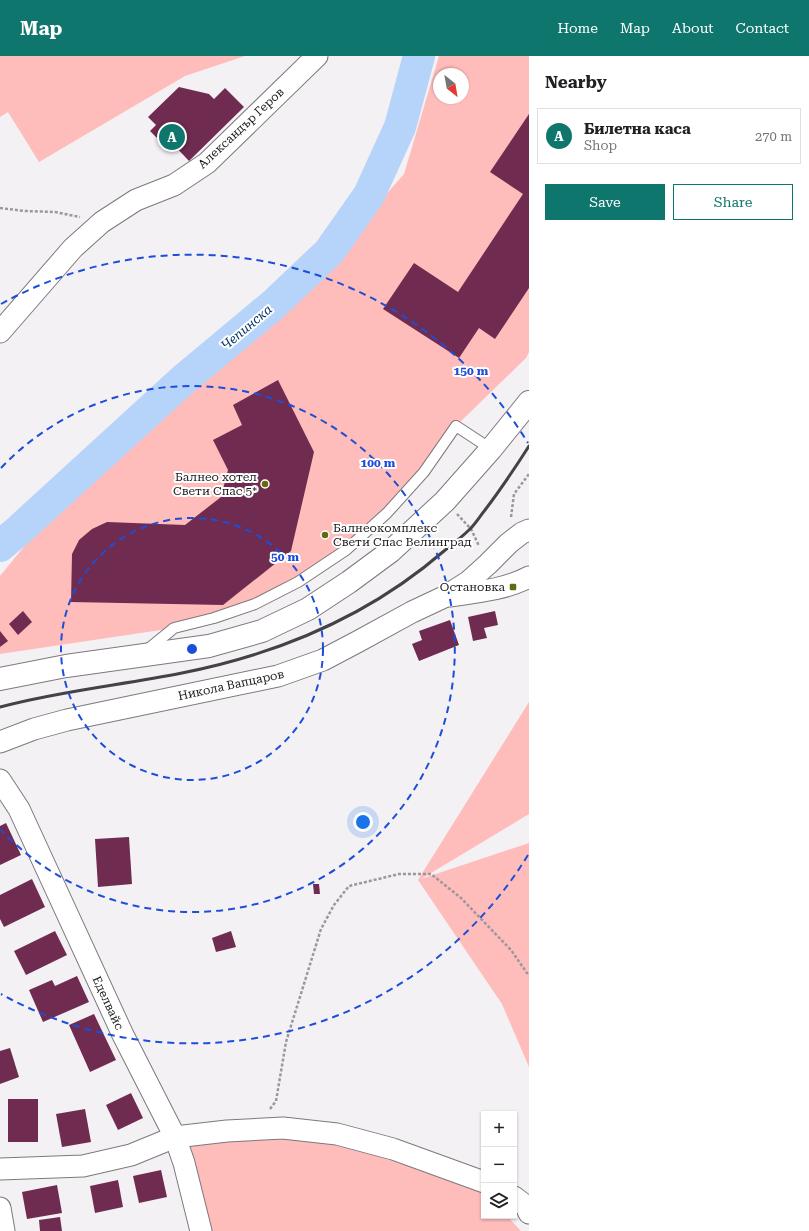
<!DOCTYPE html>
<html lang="en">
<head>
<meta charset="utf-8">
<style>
	body { margin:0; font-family:"Roboto Serif",serif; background:#f6f6f6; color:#202124 }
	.controls { position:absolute; right:12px; bottom:12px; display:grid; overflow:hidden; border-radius:0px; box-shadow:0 1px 3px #0004 }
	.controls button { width:36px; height:36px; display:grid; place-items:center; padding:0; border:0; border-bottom:1px solid #e0e0e0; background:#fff; color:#202124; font:20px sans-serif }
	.compass { position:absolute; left:433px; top:12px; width:36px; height:36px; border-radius:50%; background:#fff; box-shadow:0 1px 3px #0004; rotate:149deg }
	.you { position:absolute; left:363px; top:766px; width:14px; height:14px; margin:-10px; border:3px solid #fff; border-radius:50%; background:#1a73e8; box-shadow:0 0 0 6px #1a73e833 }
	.badge { display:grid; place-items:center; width:26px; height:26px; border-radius:50%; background:#0f766e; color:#fff; font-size:13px; font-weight:700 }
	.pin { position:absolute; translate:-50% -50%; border:2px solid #fff; box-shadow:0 1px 4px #0006 }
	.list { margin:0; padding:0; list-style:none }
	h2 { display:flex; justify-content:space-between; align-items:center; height:52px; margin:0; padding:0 16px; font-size:17px }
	h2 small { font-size:13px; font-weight:400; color:#757577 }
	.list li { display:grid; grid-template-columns:26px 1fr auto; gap:12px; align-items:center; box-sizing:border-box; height:56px; margin:0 8px 8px; padding:0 8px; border:1px solid #e0e0e0; border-radius:0px }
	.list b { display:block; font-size:15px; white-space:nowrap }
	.list p { margin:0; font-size:13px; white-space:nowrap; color:#757577 }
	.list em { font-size:13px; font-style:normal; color:#757577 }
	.actions { display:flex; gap:8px; padding:12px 16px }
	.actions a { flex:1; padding:9px 0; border:1px solid #0f766e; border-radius:0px; text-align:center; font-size:14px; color:#0f766e }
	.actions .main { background:#0f766e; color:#fff }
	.icon { flex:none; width:22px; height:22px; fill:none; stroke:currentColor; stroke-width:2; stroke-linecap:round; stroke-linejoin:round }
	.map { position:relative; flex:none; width:529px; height:1175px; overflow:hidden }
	header { display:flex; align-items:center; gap:24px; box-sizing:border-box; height:56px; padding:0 20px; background:#0f766e; color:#fff }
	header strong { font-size:19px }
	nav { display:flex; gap:22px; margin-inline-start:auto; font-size:14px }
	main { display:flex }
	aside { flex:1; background:#fff }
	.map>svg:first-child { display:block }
	.green { fill:#febcba; fill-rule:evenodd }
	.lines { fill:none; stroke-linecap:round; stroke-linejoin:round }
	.river { stroke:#b6d3fa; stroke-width:32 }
	.building { fill:#6f2c50 }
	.service-casing { stroke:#7c797d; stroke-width:12 }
	.minor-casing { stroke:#7c797d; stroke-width:23 }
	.tertiary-casing { stroke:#7c797d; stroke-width:24 }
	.path { stroke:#9a989b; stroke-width:2.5; stroke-dasharray:3 2; stroke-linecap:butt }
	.service { stroke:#fff; stroke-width:10 }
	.minor { stroke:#fff; stroke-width:21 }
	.tertiary { stroke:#fff; stroke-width:22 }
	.rail { stroke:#434244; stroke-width:3 }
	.ring { fill:none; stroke:#1d4ed8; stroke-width:2; stroke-dasharray:7 5 }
	.poi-dot { fill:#656b0d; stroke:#fff; stroke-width:1.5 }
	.labels { text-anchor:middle; stroke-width:4; stroke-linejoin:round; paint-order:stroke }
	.street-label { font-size:12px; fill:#1b1a1c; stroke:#fff }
	.poi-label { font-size:12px; fill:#1b1a1c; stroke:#fff; text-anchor:end }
	.water-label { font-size:13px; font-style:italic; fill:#003168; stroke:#fff }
	.centre { fill:#1d4ed8; stroke:#fff; stroke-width:2 }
	.ring-label { font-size:12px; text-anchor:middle; font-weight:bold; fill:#1d4ed8; stroke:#fff; stroke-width:4; stroke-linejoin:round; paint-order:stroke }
</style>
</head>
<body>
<header>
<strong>Map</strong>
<nav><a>Home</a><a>Map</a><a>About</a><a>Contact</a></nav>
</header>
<main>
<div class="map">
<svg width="529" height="1175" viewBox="0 0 529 1175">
	<rect width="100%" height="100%" fill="#f4f1f5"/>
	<!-- green -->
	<g class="green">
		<path d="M0,0H245L185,20L39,106L8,56L0,61Z"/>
		<path d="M439,0H529V296L526,302L456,370L424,416L346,494L255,548L174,572L0,598V520L55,453L221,298L277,254L335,197L404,118ZM439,18H463V42H439Z"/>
		<path d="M529,646V758L421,823L529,787V1011L502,948L418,824Z"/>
		<path d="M282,1077L334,1086L484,1135V1160H507L521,1175H206L183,1086Z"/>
	</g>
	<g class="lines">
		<!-- river -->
		<path class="river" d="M0,490L18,475L183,324L273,249L329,196L369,139L400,71L419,0"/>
	</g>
	<!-- building -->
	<g class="building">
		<path d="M179,31L209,38L214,43L225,32L244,51L189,105L171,86L166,91L150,75L156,69L148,61Z"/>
		<path d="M529,58V232L495,283L479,272L459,302L383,253L414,207L458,236L523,138L490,116Z"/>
		<path d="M278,324L314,396L291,495L223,549L71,546L72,498L79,484L92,473L107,466L185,469L221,441L228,414L213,384L242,369L233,349Z"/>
		<path d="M23,555L32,566L18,579L9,568Z"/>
		<path d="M495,555L498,569L484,572L487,582L473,585L468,561Z"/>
		<path d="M450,564L459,589L419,605L412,588L422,584L419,575Z"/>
		<path d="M0,575L8,585L0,591Z"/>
		<path d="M6,767L21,799L0,809V770Z"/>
		<path d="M129,781L132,828L98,831L95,783Z"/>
		<path d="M32,823L45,851L4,871L0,863V839Z"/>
		<path d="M313,828H319L320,838H314Z"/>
		<path d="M55,875L67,899L26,919L14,895Z"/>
		<path d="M231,875L236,891L216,896L212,882Z"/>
		<path d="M77,920L89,946L43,966L29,934L52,924L55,930Z"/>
		<path d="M94,958L116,1004L90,1016L69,969Z"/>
		<path d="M10,992L19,1021L0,1028V995Z"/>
		<path d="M131,1037L143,1062L118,1074L106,1049Z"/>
		<rect x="8" y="1043" width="30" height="43"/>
		<path d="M85,1053L91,1086L62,1091L56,1058Z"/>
		<path d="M161,1114L167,1141L139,1147L133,1120Z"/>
		<path d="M118,1124L123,1151L95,1157L90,1130Z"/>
		<path d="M57,1129L62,1157L27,1163L22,1136Z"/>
		<path d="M60,1161L62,1175H40L39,1164Z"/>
	</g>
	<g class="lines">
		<!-- service casing -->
		<g class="service-casing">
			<path id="service" d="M147,594L174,572L214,562L255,548L298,526L346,494L387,457L424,416L456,370L491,393"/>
		</g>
		<!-- minor casing -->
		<g class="minor-casing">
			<g id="minor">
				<path d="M0,276L73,192L102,166L136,144L174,129L207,107L317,0"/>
				<path d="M450,540C477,536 504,534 529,521"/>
				<path d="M0,686L34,673L67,664L278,620L323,604L359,585L412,556L444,541L468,526L488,508L509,487L522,477L529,474"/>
				<path d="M0,724L19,753L123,979L175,1081L184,1107L201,1175"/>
				<path d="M0,1113L83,1110L131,1099L175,1081L227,1075L283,1072L337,1078L393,1093L484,1126"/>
				<path d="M514,1141L526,1150L529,1157"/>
				<path d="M0,1152L4,1175"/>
			</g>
		</g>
		<!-- tertiary casing -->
		<g class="tertiary-casing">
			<path id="tertiary" d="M0,623L66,610L209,590L262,575L308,553L349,526L391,495L445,445L491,393L529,346"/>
		</g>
		<!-- path -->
		<g class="path">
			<path d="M0,152L24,155L55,156L80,161"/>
			<path d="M457,458L471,473L479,490"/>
			<path d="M511,461L514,438L529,418"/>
			<path d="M270,1053L276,1045L286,986L321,873L334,849L349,830L399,818H431L461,842L511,894L529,920"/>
		</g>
		<!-- service -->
		<use href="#service" class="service"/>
		<!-- minor -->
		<use href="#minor" class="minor"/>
		<!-- tertiary -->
		<use href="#tertiary" class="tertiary"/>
		<!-- rail -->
		<path class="rail" d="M0,651C59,635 122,629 182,617C278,598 370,559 444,495C453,488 462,481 470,473C476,467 480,460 485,454C501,433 515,412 529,390"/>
	</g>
	<!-- distance rings -->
	<g class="ring">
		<circle cx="192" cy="593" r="131"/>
		<path d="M1 412A263 263 0 1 1 1 774"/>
		<path d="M528 799A394 394 0 0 1 1 938M1 248A394 394 0 0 1 528 387"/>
	</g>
	<!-- markers -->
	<g class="poi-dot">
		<circle cx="265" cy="428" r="4"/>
		<circle cx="325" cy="479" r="4"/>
		<rect x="509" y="527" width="8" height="8" rx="2"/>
	</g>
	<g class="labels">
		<!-- street labels -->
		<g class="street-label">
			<text transform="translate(241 72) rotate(-43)" y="4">Александър Геров</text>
			<text transform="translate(231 629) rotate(-12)" y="4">Никола Вапцаров</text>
			<text transform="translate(108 947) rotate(65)" y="4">Еделвайс</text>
		</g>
		<!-- poi labels -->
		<g class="poi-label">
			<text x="257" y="425">Балнео хотел<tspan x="257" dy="14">Свети Спас 5*</tspan></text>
			<text x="333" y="476" text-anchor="start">Балнеокомплекс<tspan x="333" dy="14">Свети Спас Велинград</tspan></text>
			<text x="505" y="535">Остановка</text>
		</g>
		<!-- water labels -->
		<g class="water-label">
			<text transform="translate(246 271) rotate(-40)" y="5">Чепинска</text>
		</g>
	</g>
	<circle cx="192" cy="593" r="6" class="centre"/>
	<g class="ring-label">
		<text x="471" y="319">150 m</text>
		<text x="378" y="411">100 m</text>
		<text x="285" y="505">50 m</text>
	</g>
</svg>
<div class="controls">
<button>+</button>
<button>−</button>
<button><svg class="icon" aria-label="layers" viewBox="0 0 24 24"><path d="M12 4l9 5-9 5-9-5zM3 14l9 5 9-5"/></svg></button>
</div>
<svg class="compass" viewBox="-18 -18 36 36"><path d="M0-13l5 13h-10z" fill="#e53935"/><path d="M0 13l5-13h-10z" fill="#757577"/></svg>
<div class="you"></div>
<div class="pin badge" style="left:172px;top:81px">A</div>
</div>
<aside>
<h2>Nearby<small></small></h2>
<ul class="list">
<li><span class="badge">A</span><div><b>Билетна каса</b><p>Shop</p></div><em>270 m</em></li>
</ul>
<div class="actions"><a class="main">Save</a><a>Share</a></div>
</aside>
</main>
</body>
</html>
